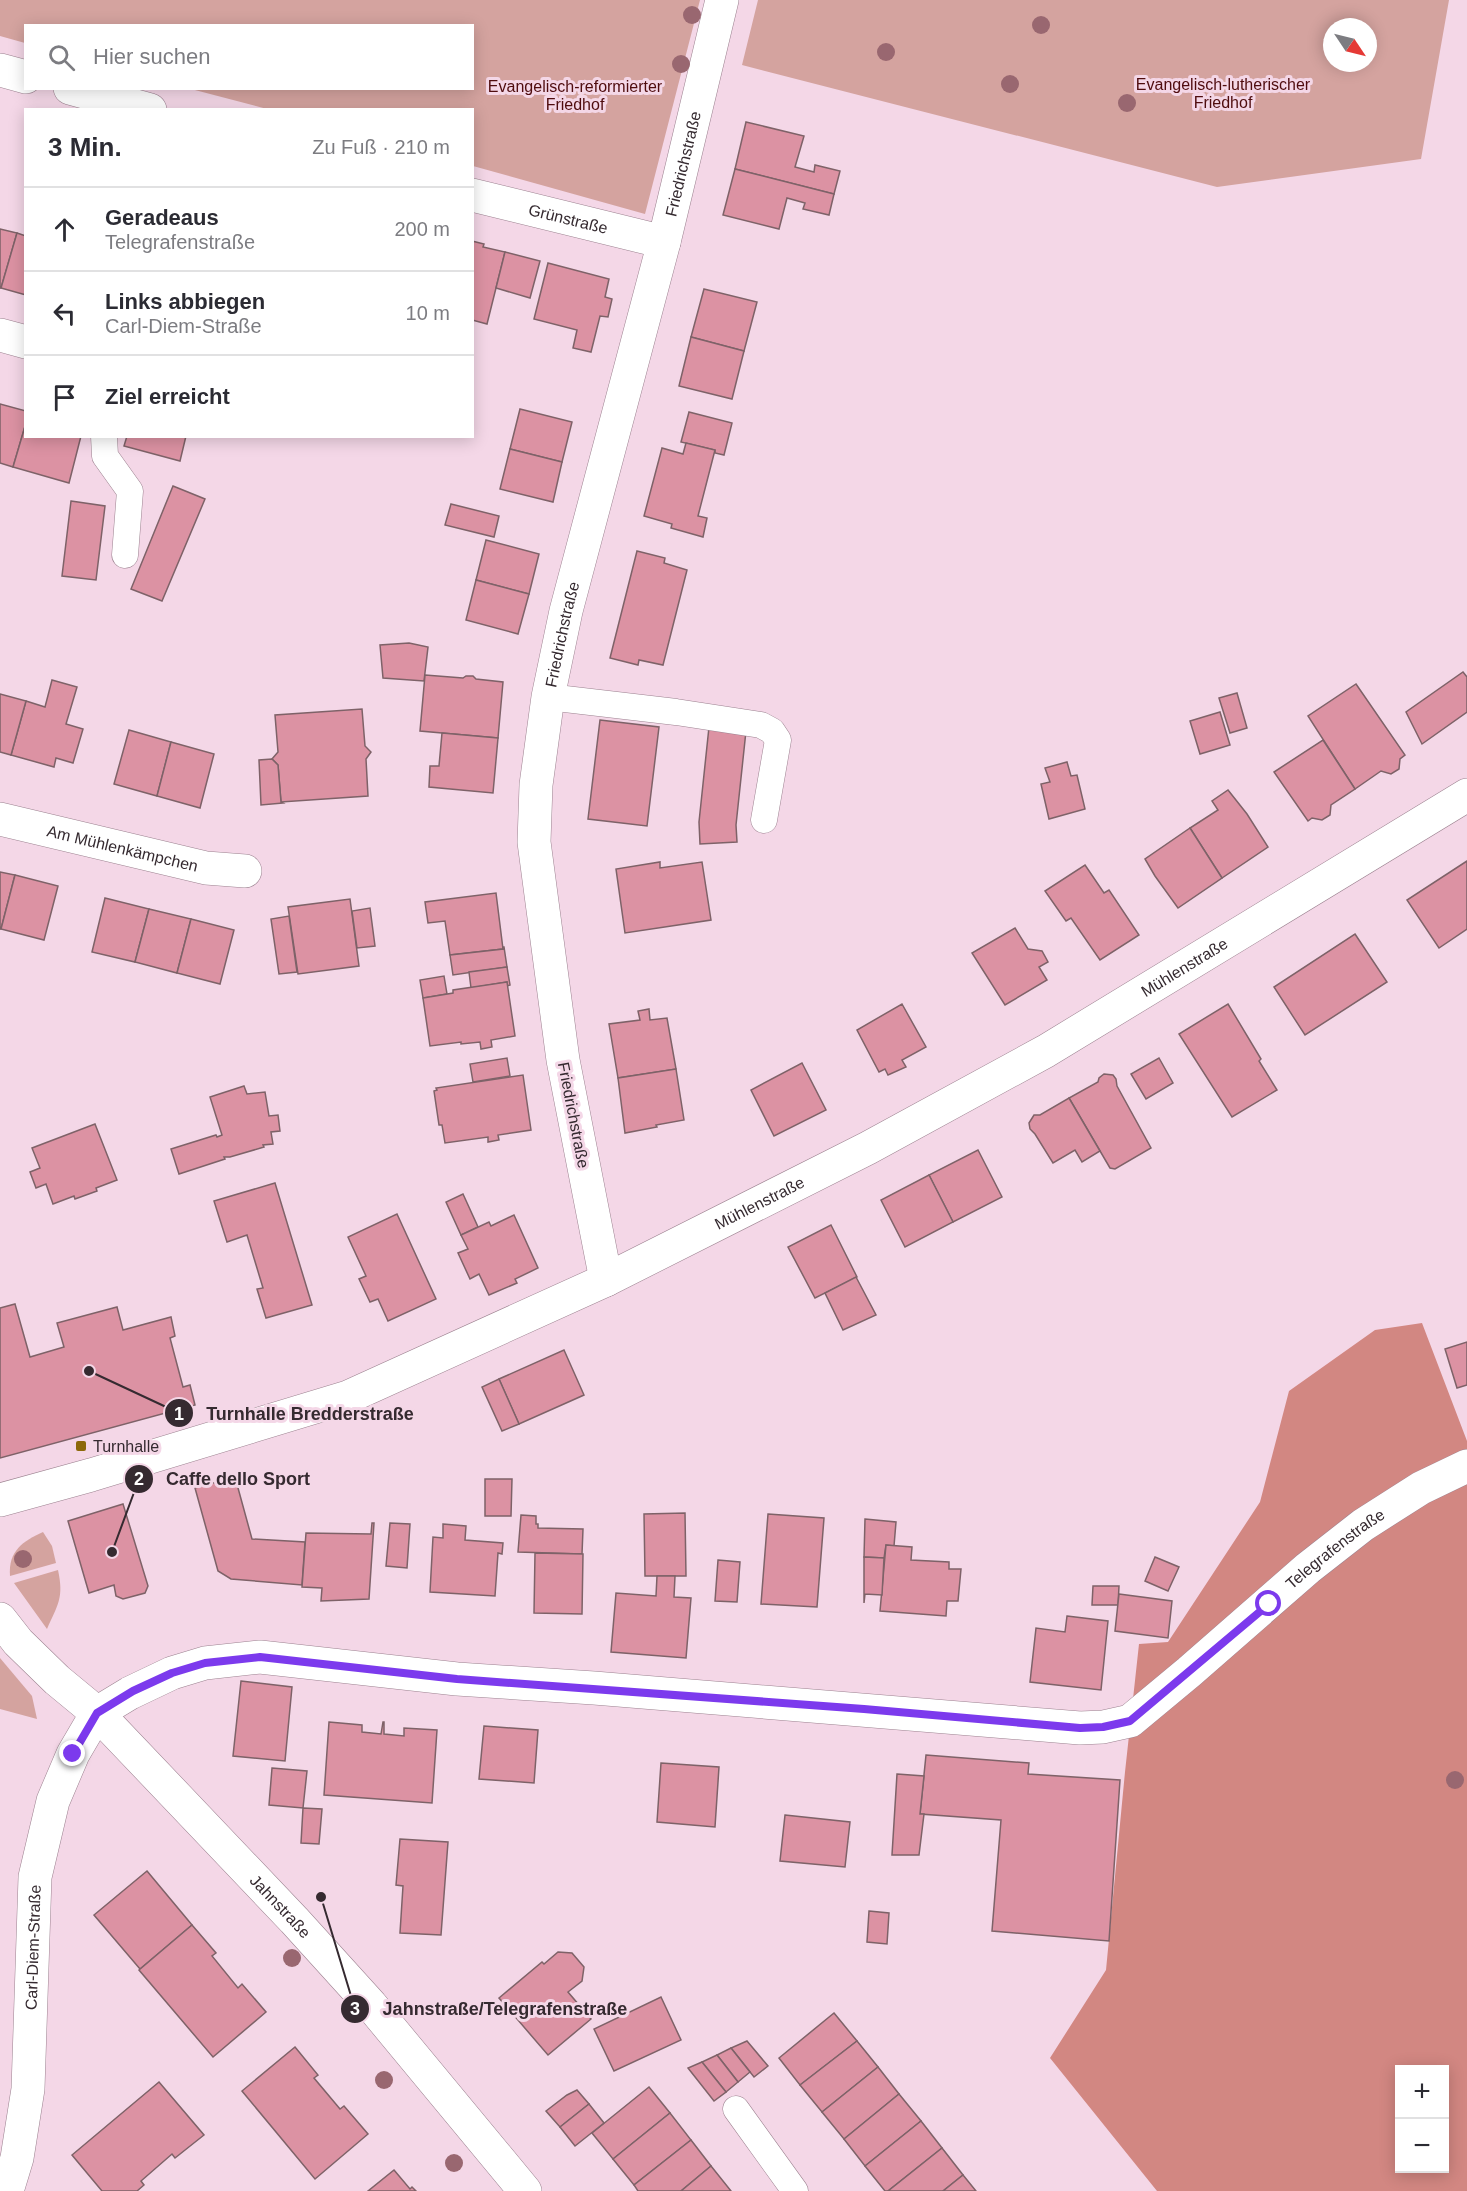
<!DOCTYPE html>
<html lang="de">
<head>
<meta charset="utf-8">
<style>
	body { margin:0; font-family:Arial,sans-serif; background:#f7f7f7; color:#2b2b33 }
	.controls { position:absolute; right:18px; bottom:18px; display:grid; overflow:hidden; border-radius:0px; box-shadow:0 3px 15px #0003 }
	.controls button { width:54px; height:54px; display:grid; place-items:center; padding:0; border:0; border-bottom:2px solid #e1e1e2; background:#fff; color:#2b2b33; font:30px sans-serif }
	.compass { position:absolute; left:1323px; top:18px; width:54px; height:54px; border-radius:50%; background:#fff; box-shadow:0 3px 15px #0003; rotate:125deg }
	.stop { position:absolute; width:18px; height:18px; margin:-14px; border:4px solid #7c3aed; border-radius:50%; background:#fff }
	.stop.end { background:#7c3aed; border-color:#fff; box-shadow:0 2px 6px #0008 }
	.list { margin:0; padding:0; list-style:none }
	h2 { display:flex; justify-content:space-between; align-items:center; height:78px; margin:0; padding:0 24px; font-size:26px }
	h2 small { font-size:20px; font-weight:400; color:#7c7c81 }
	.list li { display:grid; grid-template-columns:39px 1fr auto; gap:18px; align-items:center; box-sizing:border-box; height:84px; padding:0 24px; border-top:2px solid #e1e1e2 }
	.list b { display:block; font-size:22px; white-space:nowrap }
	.list p { margin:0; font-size:20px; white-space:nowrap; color:#7c7c81 }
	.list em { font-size:20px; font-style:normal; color:#7c7c81 }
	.icon { flex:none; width:33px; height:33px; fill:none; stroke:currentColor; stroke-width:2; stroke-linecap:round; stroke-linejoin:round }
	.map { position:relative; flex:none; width:1467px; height:2191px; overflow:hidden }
	.search { position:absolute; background:#fff; box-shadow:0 3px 15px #0003; left:24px; top:24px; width:450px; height:66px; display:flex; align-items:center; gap:15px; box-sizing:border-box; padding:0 21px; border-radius:0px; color:#7c7c81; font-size:22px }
	.panel { position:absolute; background:#fff; box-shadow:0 3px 15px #0003; left:24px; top:108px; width:450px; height:330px; border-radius:0px }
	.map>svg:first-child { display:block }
	.green { fill:#d4a39f; fill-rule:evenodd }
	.forest { fill:#d28782; fill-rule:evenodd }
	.building { fill:#dc92a3; stroke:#7e6268; stroke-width:1.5 }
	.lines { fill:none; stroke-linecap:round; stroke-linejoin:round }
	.service-casing { stroke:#9c8290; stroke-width:27 }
	.minor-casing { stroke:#9c8290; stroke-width:34 }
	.service { stroke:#fff; stroke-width:26 }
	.minor { stroke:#fff; stroke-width:33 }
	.tree { fill:#996770 }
	.route { stroke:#7c3aed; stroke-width:8 }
	.poi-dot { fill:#8c6809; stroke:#f4d7e7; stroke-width:2 }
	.labels { text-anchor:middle; stroke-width:6; stroke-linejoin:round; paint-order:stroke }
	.park-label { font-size:16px; fill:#4f0c0e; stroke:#f4d7e7 }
	.street-label { font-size:16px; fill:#352a30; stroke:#f4d7e7 }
	.poi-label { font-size:16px; fill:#352a30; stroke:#f4d7e7; text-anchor:start }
	.leader { fill:none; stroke:#352a30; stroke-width:2 }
	.callout-dot { fill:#352a30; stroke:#f4d7e7; stroke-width:2 }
	.mark-label { font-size:18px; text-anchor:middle; font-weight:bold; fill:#fff }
	.callout-label { font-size:18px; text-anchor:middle; font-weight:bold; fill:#352a30; stroke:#f4d7e7; stroke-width:6; stroke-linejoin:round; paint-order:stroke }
</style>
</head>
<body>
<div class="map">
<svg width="1467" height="2191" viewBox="0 0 1467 2191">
	<rect width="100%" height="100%" fill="#f4d7e7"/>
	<!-- green -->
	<g class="green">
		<path d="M0,0H700L645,214L473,166L472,110L267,109L191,89L472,88V26H26L25,43L0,36Z"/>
		<path d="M758,0H1449L1421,159L1217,187L742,65ZM1332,27H1368V63H1332Z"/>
		<path d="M43,1532L52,1546L56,1563L10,1576C8,1551 23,1541 43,1532Z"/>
		<path d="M58,1570C64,1598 58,1604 47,1629L14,1583Z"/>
		<path d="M0,1658L32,1696L37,1719L0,1709Z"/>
	</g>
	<!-- forest -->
	<path class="forest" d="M1422,1323L1467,1441V2191H1157L1050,2058L1106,1970L1125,1772L1139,1644L1168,1642L1260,1502L1289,1391L1375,1330ZM1400,2070H1444V2168H1400Z"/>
	<!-- building -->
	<g class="building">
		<path d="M746,122L804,136L795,167L814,172L815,165L840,171L834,194L735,169Z"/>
		<path d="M735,169L834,194L829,215L803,209L805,203L787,198L779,229L723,215Z"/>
		<path d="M0,229L17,233L1,288H0Z"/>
		<path d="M17,233L26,236V295L1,288Z"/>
		<path d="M472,241L484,244L483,247L505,252L487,324L472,320Z"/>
		<path d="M505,252L540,261L530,298L496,288Z"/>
		<path d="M548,263L609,279L605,297L612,299L608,317L600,316L591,352L573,348L577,330L534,319Z"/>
		<path d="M704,289L757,302L744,351L691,337Z"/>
		<path d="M691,337L744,351L732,399L679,386Z"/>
		<path d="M0,404L26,411V423L13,467L0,463Z"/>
		<path d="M520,409L572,422L562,462L510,449Z"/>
		<path d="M689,412L732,423L724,455L715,453V450L681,442Z"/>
		<path d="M26,423V436H81L69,483L13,467Z"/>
		<path d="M127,436H186L180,461L124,446Z"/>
		<path d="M686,443L715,450L698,516L707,518L703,537L671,528L672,524L644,516L662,448L683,454Z"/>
		<path d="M510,449L562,462L553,502L500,489Z"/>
		<path d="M173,486L205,499L162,601L131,589Z"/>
		<path d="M71,501L105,506L96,580L62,576Z"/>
		<path d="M451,504L499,516L494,537L445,525Z"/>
		<path d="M486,540L539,554L529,594L476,580Z"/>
		<path d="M637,551L665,558L664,563L687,570L663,665L639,660L638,665L610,658Z"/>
		<path d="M476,580L529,594L518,634L466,620Z"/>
		<path d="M409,643L428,647L424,681L383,678L380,645Z"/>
		<path d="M1463,672L1467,677V712L1422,744L1406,712Z"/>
		<path d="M425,675L463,678L466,676H473L476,679L503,682L498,738L420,731Z"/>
		<path d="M52,680L77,687L66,724L83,729L73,763L56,758L54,767L11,755L26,701L45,707Z"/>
		<path d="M1356,684L1405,755L1400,759L1399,769L1391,774L1381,771L1355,789L1308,716Z"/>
		<path d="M1237,693L1247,728L1230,733L1219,698Z"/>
		<path d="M0,694L26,701L11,755L0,752Z"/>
		<path d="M362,709L365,746L371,752L366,759L368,796L281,802L278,765L272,759L278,752L275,715Z"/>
		<path d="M1220,712L1230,745L1200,754L1190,721Z"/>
		<path d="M600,720L659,727L647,826L588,819Z"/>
		<path d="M709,727L746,731L736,825L737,842L700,844L699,822Z"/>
		<path d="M129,730L171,742L157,796L114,784Z"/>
		<path d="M442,733L498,738L493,793L429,787L430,766H439Z"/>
		<path d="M1323,740L1355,789L1331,805L1330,815L1322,820L1312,818L1308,821L1274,772Z"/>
		<path d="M171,742L214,754L200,808L157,796Z"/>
		<path d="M272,759L278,765L281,802L283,803L261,805L259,760Z"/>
		<path d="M1067,762L1071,776L1077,775L1085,809L1049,819L1041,784L1050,782L1045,768Z"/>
		<path d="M1228,790L1247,814L1268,847L1222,878L1190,828L1218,810L1212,801Z"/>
		<path d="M1190,828L1222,878L1178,908L1155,876L1145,859Z"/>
		<path d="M1467,861V929L1439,948L1407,900Z"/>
		<path d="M660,862V868L702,862L711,920L625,933L616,869Z"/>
		<path d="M1085,865L1104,893L1109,890L1139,935L1100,960L1071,918L1066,921L1045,891Z"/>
		<path d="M0,872L15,875L1,929H0Z"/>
		<path d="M15,875L58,886L44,940L1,929Z"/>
		<path d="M496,893L503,949L450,955L445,921L428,923L425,902Z"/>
		<path d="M105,898L149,909L135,962L92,952Z"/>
		<path d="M350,899L359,966L298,974L288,907Z"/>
		<path d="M370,908L375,946L357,948L352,911Z"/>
		<path d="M149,909L191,919L177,973L135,962Z"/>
		<path d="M289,916L297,972L279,974L271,919Z"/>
		<path d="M191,919L234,930L220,984L177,973Z"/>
		<path d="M1015,928L1028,949L1042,951L1048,962L1039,967L1047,980L1005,1005L972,953Z"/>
		<path d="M1355,934L1387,982L1305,1035L1274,987Z"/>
		<path d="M503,947H504L507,967L453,975L450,955L503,949Z"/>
		<path d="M507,967L510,985L507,986V982L471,988L469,972Z"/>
		<path d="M444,976L447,994L423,998L420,980Z"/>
		<path d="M507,982L515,1036L491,1040L492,1047L481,1049L480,1042L461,1044V1042L430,1046L423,998L453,993V990Z"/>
		<path d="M902,1004L926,1047L902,1060L906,1067L888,1075L885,1069L879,1072L857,1030Z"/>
		<path d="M1228,1004L1261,1059L1259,1061L1277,1090L1232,1117L1179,1034Z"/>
		<path d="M649,1009L650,1020L667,1018L676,1069L618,1078L609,1024L640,1020L638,1011Z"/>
		<path d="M507,1058L510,1076L473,1082L470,1064Z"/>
		<path d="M1159,1058L1173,1083L1146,1099L1131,1074Z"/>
		<path d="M802,1063L826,1110L774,1136L751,1090Z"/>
		<path d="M676,1069L684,1120L656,1125L657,1127L625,1133L618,1078Z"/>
		<path d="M1104,1074L1113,1075L1116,1079L1117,1086L1151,1148L1115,1169L1110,1168L1069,1098L1098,1082L1099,1078Z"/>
		<path d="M523,1075L531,1130L498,1135L499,1140L488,1142V1137L445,1143L442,1125H439L434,1091L437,1090L436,1088Z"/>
		<path d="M244,1086L247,1094L265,1092L269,1116L278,1115L280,1131L271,1132L273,1144L263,1145L264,1147L230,1157H224L225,1159L179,1174L171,1149L216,1135L217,1137L222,1135L210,1097Z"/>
		<path d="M1069,1098L1100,1151L1082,1162L1075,1150L1053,1163L1035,1134L1030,1129L1029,1123L1034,1115H1040Z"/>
		<path d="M95,1124L117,1180L96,1188L97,1191L75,1199L74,1196L53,1204L46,1184L36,1188L30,1172L40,1168L32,1148Z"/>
		<path d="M978,1150L1002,1197L953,1222L929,1175Z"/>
		<path d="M929,1175L953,1222L905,1247L881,1200Z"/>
		<path d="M275,1183L312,1305L266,1318L257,1289L263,1288L247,1235L227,1242L214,1201Z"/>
		<path d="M463,1194L478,1227L461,1235L446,1202Z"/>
		<path d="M397,1214L436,1299L388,1321L378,1299L370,1302L359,1279L366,1276L348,1237Z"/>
		<path d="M514,1215L538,1268L515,1279L517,1283L489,1295L479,1274L470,1279L458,1253L468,1249L461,1235L489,1222L491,1226Z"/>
		<path d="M831,1225L857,1277L815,1298L788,1247Z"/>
		<path d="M856,1277L876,1315L843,1330L825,1293Z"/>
		<path d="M15,1304L30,1357L64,1347L57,1323L117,1307L123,1330L171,1317L175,1336L170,1338L183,1387L190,1385L195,1405L0,1458V1308Z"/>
		<path d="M1467,1342V1385L1457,1388L1445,1349Z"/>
		<path d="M564,1350L584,1395L519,1424L499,1379Z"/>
		<path d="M499,1379L519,1424L502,1431L482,1387Z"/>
		<path d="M235,1477L252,1539L305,1542L302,1585L231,1579L218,1571L195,1488Z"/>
		<path d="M485,1479H512L511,1516H485Z"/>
		<path d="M123,1504L148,1586L145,1593L123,1599L116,1596L114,1585L89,1593L68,1521Z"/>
		<path d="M685,1513L686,1576H645L644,1514Z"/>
		<path d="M768,1514L824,1518L817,1607L761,1604Z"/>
		<path d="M521,1515L536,1516V1524H538V1528L583,1529L582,1554L518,1552Z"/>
		<path d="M865,1519L896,1522L894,1546L886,1545L884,1558L864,1557Z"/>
		<path d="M372,1523H374L369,1599L321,1601L322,1588L302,1587L306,1533L371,1534Z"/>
		<path d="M390,1523L410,1524L407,1568L386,1566Z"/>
		<path d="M443,1524L466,1526L465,1540L503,1543L502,1554L498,1553L495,1596L430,1592L433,1537L443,1538Z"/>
		<path d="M886,1545L912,1547L911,1560L949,1562V1569H961L958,1601H947L946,1616L880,1611Z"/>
		<path d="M535,1553L583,1554L582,1614L534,1613Z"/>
		<path d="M864,1557L884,1558L882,1595L865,1594L864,1603Z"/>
		<path d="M1155,1557L1179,1567L1168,1591L1145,1581Z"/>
		<path d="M718,1560L740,1562L737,1602L715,1601Z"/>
		<path d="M657,1576H675L674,1597L691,1598L686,1658L611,1652L616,1593L656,1596Z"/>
		<path d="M1093,1586H1119L1118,1605H1092Z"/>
		<path d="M1119,1594L1172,1601L1168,1638L1115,1631Z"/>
		<path d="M1067,1616L1108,1621L1101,1690L1030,1682L1036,1628L1065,1632Z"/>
		<path d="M241,1681L292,1687L285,1761L233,1756Z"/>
		<path d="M329,1722L362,1725V1732L381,1734L383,1722H384V1734L404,1736V1728L437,1730L432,1803L324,1795Z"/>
		<path d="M484,1726L538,1730L534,1783L479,1779Z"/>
		<path d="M926,1755L1029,1763L1028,1774L1120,1780L1109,1941L992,1931L1001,1820L920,1814Z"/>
		<path d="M661,1763L719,1767L715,1827L657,1822Z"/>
		<path d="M272,1768L307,1771L303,1808L269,1805Z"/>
		<path d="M897,1774L924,1776L920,1814H924L919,1855H892Z"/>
		<path d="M303,1808L322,1809L319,1844L301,1843Z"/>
		<path d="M785,1815L850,1822L845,1867L780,1861Z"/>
		<path d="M400,1839L448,1842L441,1935L400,1933L403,1886L396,1885Z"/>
		<path d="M147,1871L192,1925L140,1969L94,1915Z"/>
		<path d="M869,1911L889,1913L887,1944L867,1942Z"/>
		<path d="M192,1925L216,1953L212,1956L238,1988L242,1984L266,2012L213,2057L139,1970Z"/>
		<path d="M558,1952L572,1953L584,1967L582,1981L568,1992L591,2019L548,2055L499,1998L542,1962L544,1964Z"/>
		<path d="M661,1997L681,2040L614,2071L594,2029Z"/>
		<path d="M834,2013L857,2041L800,2085L779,2058Z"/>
		<path d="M747,2041L768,2066L754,2077L731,2048Z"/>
		<path d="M857,2041L878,2067L822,2112L800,2085Z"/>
		<path d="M295,2047L318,2075L314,2078L340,2109L344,2106L368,2134L315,2179L242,2091Z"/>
		<path d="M731,2048L750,2072L738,2082L717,2055Z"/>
		<path d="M717,2055L738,2082L726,2092L702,2062Z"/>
		<path d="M702,2062L726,2092L714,2101L688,2068Z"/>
		<path d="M878,2067L899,2094L844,2139L822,2112Z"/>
		<path d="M159,2082L204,2135L175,2158L172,2154L141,2181L144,2185L137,2191H102L72,2155Z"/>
		<path d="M649,2087L670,2113L613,2159L592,2133Z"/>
		<path d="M577,2090L589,2104L560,2127L546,2111L567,2095Z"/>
		<path d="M899,2094L921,2121L865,2166L844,2139Z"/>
		<path d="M589,2104L604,2123L575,2146L560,2127Z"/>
		<path d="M670,2113L691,2140L634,2185L613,2159Z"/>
		<path d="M921,2121L942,2148L888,2191H885L865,2166Z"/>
		<path d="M691,2140L711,2166L681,2191H638L634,2185Z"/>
		<path d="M942,2148L963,2175L943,2191H888Z"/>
		<path d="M711,2166L731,2191H681Z"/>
		<path d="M394,2170L410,2189L412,2187L416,2191H368Z"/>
		<path d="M963,2175L976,2191H943Z"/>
	</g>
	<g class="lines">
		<!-- service casing -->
		<g class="service-casing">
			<g id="service">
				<path d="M104,436L105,456L130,491L125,555"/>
				<path d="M548,697L676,712L761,725L772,731L778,740L764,820"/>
				<path d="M736,2109L795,2191"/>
			</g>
		</g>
		<!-- minor casing -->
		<g class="minor-casing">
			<g id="minor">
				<path d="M0,70L26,77"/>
				<path d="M70,88L150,110"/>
				<path id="s1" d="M472,195L664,242"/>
				<path d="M0,335L26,342"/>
				<path id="s2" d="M0,819L206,868L245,871"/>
				<path id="s3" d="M606,1280L563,1060L534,842L536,785L548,697L566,611L664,242L722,0"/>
				<path id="s4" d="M0,1500L91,1475L348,1397L606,1280L868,1148L1046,1051L1467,795"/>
				<path id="s5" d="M0,1619L18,1642L57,1680L97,1713L294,1920L371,2005L525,2191"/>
				<path id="s6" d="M7,2191L17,2158L28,2089L35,1877L53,1801L73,1754L97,1713L130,1693L172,1673L205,1663L260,1657L457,1679L594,1688L1080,1728L1103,1727L1130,1721L1189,1672L1308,1568L1363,1525L1421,1488L1467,1466"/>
			</g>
		</g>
		<!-- service -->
		<use href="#service" class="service"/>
		<!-- minor -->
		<use href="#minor" class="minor"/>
	</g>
	<!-- trees -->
	<g class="tree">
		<circle cx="692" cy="15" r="9"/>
		<circle cx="1041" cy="25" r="9"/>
		<circle cx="886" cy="52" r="9"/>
		<circle cx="681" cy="64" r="9"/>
		<circle cx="1010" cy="84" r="9"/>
		<circle cx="1127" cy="103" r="9"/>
		<circle cx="23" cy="1559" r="9"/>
		<circle cx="1455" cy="1780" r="9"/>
		<circle cx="292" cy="1958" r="9"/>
		<circle cx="384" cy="2080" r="9"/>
		<circle cx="454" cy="2163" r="9"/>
	</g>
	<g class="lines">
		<!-- route -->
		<path class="route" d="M73,1754L97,1713L133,1691L172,1673L205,1663L260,1657L457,1679L864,1709L1080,1728L1103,1727L1130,1721L1269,1604"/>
	</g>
	<!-- markers -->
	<rect class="poi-dot" x="75" y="1440" width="12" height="12" rx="3"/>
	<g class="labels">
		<!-- park labels -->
		<g class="park-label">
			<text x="1223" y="90">Evangelisch-lutherischer<tspan x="1223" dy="18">Friedhof</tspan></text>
			<text x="575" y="92">Evangelisch-reformierter<tspan x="575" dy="18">Friedhof</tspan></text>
		</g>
		<!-- street labels -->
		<g class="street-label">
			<text dy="6" stroke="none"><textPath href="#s3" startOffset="1140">Friedrichstraße</textPath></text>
			<text dy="6" stroke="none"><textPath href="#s1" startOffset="99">Grünstraße</textPath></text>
			<text dy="6" stroke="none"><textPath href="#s3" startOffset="654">Friedrichstraße</textPath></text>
			<text dy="6" stroke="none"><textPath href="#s2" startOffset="126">Am Mühlenkämpchen</textPath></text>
			<text dy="6" stroke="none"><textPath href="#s4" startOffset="1304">Mühlenstraße</textPath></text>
			<text transform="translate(574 1115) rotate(79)" y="6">Friedrichstraße</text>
			<text dy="6" stroke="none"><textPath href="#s4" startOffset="818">Mühlenstraße</textPath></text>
			<text dy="6" stroke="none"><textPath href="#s6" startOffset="1810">Telegrafenstraße</textPath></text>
			<text dy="6" stroke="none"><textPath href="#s5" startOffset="402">Jahnstraße</textPath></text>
			<text dy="6" stroke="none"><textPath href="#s6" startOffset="246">Carl-Diem-Straße</textPath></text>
		</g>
		<!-- poi labels -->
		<g class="poi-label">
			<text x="93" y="1452">Turnhalle</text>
		</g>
	</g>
	<!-- callouts -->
	<path class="leader" d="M89 1371L179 1413M112 1552L139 1479M321 1897L355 2009"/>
	<g class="callout-dot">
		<circle cx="89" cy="1371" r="6"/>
		<circle cx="112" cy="1552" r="6"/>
		<circle cx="321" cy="1897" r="6"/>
		<circle cx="179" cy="1413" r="15"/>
		<circle cx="139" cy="1479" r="15"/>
		<circle cx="355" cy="2009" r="15"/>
	</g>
	<g class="mark-label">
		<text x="179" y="1420">1</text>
		<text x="139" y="1485">2</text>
		<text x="355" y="2015">3</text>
	</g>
	<g class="callout-label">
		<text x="310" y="1420">Turnhalle Bredderstraße</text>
		<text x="238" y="1485">Caffe dello Sport</text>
		<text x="505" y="2015">Jahnstraße/Telegrafenstraße</text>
	</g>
</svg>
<div class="controls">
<button>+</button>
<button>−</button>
</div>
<svg class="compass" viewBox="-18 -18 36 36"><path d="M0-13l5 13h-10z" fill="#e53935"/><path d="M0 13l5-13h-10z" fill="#7c7c81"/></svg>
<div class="stop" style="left:1269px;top:1604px"></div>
<div class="stop end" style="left:73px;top:1754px"></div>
<div class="search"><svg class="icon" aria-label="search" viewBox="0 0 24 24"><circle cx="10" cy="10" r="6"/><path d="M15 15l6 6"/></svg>Hier suchen</div>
<section class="panel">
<h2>3 Min.<small>Zu Fuß · 210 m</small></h2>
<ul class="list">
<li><svg class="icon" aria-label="ahead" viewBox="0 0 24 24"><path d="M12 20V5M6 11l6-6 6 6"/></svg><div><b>Geradeaus</b><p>Telegrafenstraße</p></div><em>200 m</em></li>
<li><svg class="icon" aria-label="left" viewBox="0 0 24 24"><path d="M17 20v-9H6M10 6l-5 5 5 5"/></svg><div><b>Links abbiegen</b><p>Carl-Diem-Straße</p></div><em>10 m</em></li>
<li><svg class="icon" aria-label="arrive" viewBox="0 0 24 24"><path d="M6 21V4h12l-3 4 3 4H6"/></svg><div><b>Ziel erreicht</b></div></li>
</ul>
</section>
</div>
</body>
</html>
